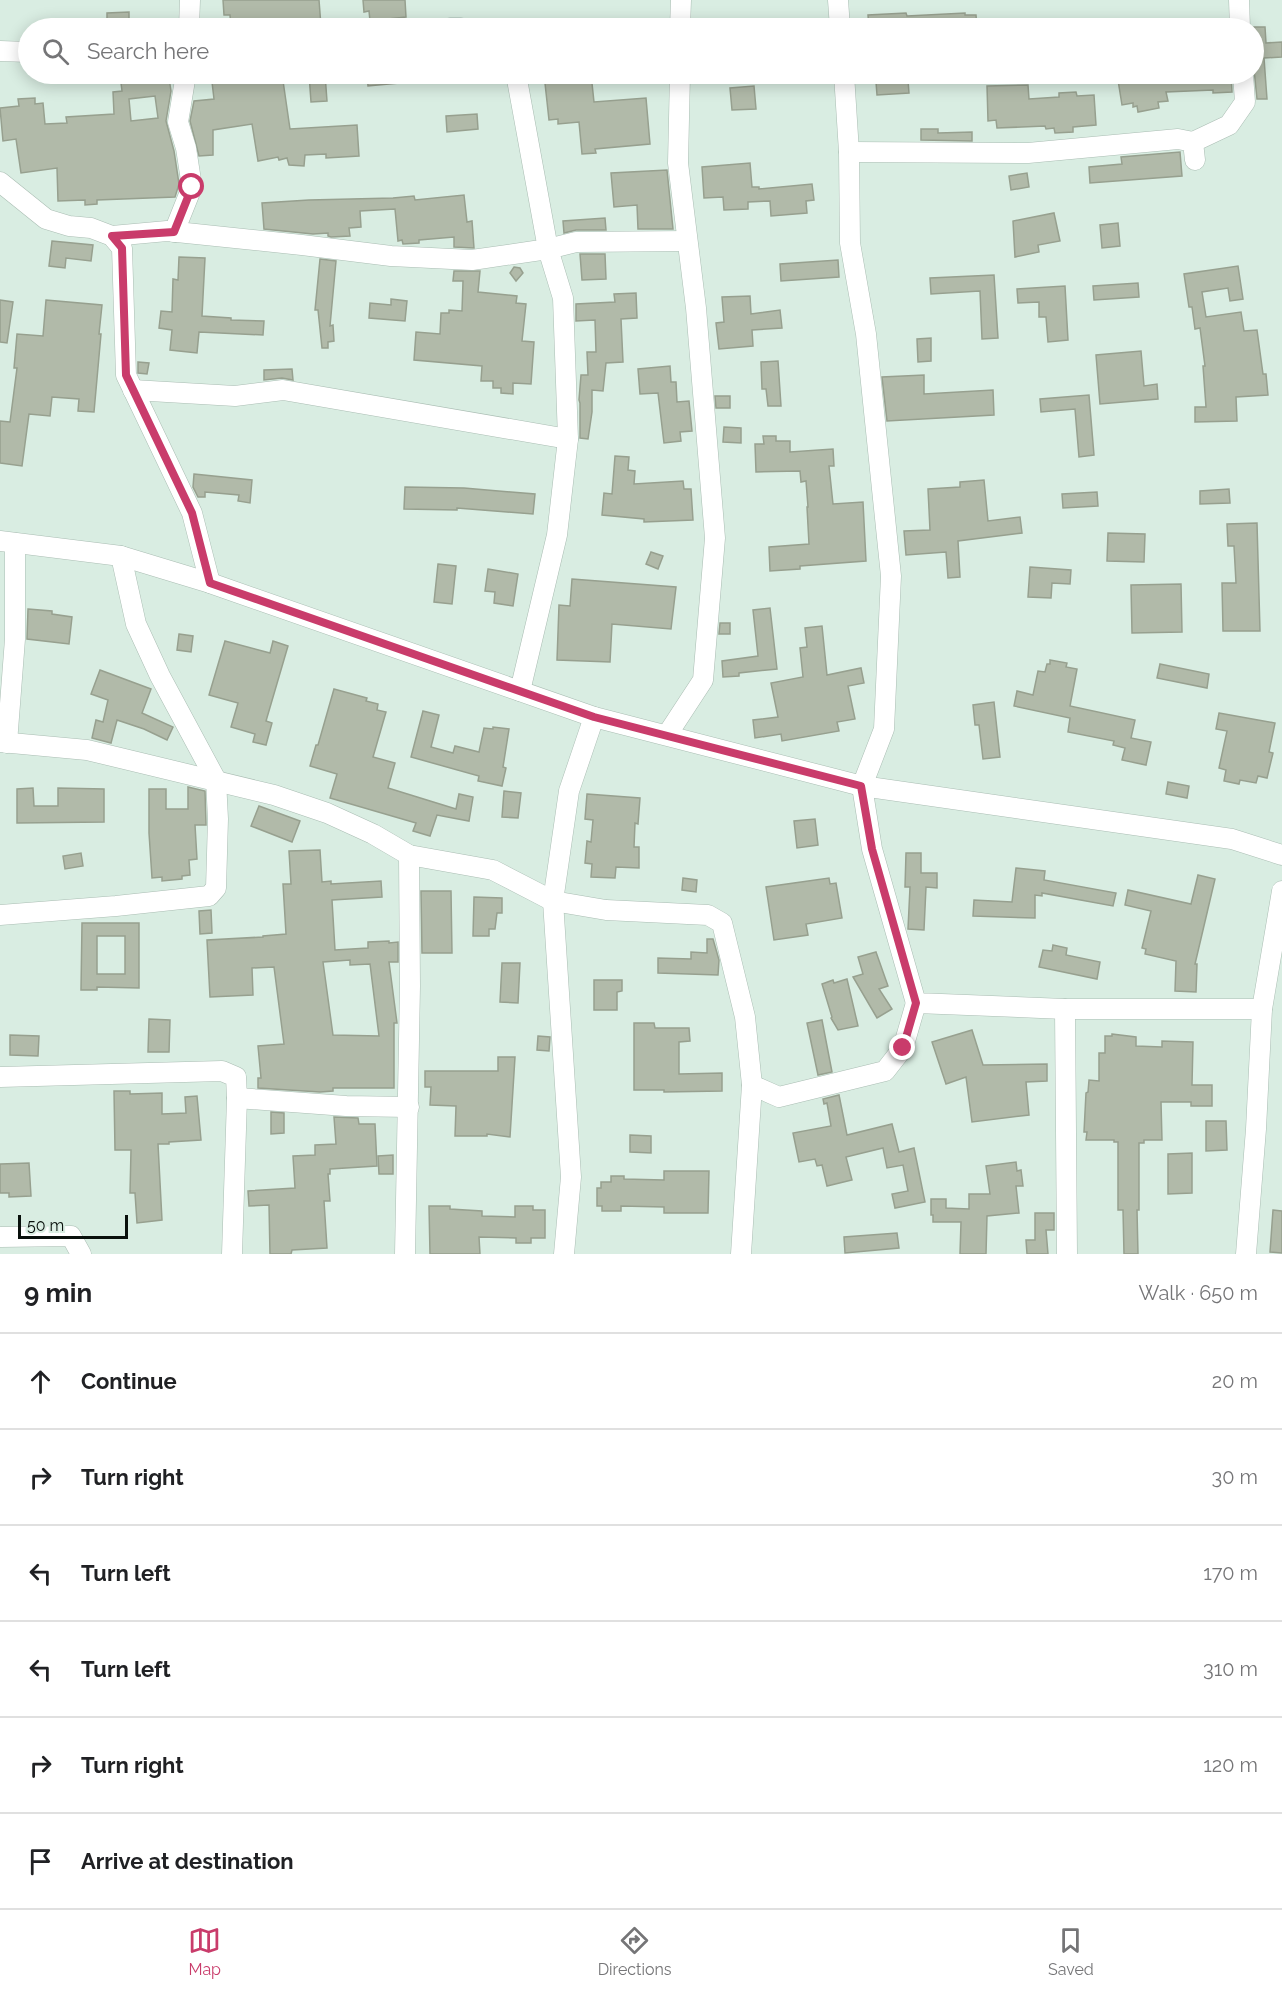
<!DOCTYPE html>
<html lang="en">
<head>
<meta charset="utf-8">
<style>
	body { margin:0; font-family:Raleway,sans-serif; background:#f6f6f6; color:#202124 }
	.scale { position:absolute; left:18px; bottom:15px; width:110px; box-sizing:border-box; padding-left:6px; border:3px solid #09100c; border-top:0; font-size:16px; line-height:21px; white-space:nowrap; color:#09100c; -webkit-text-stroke:4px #d9ede2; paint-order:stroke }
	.stop { position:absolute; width:18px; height:18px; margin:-14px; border:4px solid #c93c6b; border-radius:50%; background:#fff }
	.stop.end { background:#c93c6b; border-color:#fff; box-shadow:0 2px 6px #0008 }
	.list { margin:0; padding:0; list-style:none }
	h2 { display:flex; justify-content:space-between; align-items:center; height:78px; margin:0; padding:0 24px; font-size:26px }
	h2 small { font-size:20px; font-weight:400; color:#757577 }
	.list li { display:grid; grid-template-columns:39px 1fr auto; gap:18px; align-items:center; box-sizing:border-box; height:96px; padding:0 24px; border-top:2px solid #e0e0e0 }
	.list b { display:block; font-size:22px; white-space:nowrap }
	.list em { font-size:20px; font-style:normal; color:#757577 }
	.icon { flex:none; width:33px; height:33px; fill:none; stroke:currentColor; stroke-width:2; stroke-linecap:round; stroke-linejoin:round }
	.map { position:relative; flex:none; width:1282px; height:1254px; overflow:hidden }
	.search { position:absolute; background:#fff; box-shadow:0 3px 15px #0003; left:18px; right:18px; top:18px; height:66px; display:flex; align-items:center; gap:15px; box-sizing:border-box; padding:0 21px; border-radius:33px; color:#757577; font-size:22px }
	.sheet { height:654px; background:#fff }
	nav { display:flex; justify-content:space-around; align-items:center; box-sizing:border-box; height:84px; border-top:2px solid #e0e0e0; background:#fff; font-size:16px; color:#757577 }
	nav a { display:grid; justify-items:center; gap:3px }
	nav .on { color:#c93c6b }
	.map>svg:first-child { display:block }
	.building { fill:#b1baa9; stroke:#97a08f; stroke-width:1.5; fill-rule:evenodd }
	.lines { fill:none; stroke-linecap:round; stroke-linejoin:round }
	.minor-casing { stroke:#aabdb3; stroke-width:21 }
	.minor { stroke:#fff; stroke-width:20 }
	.route { stroke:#c93c6b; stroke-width:8 }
</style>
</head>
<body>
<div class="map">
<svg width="1282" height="1254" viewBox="0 0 1282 1254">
	<rect width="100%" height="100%" fill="#d9ede2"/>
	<!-- building -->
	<g class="building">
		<path d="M223,0H319L321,26L291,28H231L230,15H224Z"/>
		<path d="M363,0H405L406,17L370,21L369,11L364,12Z"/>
		<path d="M129,12V24L107,25V13Z"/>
		<path d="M906,13L907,16L965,13V15H976L977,28H869L868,15Z"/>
		<path d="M1254,27H1265L1266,43L1282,42V57L1264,58L1267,99H1257L1254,69Z"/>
		<path d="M250,74H282L290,129L357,125L359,156L326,158V154L305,155L304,166L289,165L287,158L279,160L278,157L258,161L252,124L213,130V155L199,156L190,121L194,101L214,99L212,82L238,78V75Z"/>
		<path d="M309,74H325L327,101L311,102Z"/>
		<path d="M367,74H410V82L368,86Z"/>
		<path d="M544,74H591L594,102L646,98L650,144L595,149L596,153L582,154L579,122L558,124V119L549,120Z"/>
		<path d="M1154,74H1231L1232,92L1213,93V90L1166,92L1168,101L1158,102L1159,108L1138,112L1137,106L1133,107V103L1122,105L1118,80Z"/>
		<path d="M169,78L171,91L166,121L174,151L179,184L175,197L97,200V204L85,205V200L58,201L57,168L21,173L16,139L3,141L0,108L19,106L18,99L35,98V104L43,103L45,124L67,123L66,117L114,114L113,92L122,91L121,83ZM155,96L158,118L131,121L129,99Z"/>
		<path d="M908,80L909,93L877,95L876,82Z"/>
		<path d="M1028,85L1029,99L1059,97V93L1076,92L1077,96L1094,95L1096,125L1073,127V132L1055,133L1054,128L1046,129L1045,126L997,128L996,120L988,121L987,86Z"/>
		<path d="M754,86L756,109L732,110L730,88Z"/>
		<path d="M477,114L478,129L447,132L446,116Z"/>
		<path d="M921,129H938V133L972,132V141L921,140Z"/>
		<path d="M1180,152L1182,176L1090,183L1089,167L1122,164L1121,157Z"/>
		<path d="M750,163L752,187H759V189L812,184L814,200L806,201L807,213L771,216L770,201L748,202V209L724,210L723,197L704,198L702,167Z"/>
		<path d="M667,170L673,229H638L637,205L614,207L611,173Z"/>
		<path d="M1027,173L1029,187L1011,190L1009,176Z"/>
		<path d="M464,195L467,222L472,221L474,248L454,247V237L419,240V243L403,244L402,240L398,241L395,209L360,211L361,227L349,228L350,236L331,237L328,236V233L313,234L264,229L262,203L309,200L393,198L414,196L415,200Z"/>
		<path d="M1054,213L1060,241L1038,245L1039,252L1015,257L1013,221Z"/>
		<path d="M605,218L606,230H576L564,233L563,221Z"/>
		<path d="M1118,223L1120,246L1102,248L1100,225Z"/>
		<path d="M52,241L93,245L91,261L66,258L65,268L49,266Z"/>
		<path d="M580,254H605L606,279L582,280Z"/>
		<path d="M179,257L205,258L202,316L231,318V320L264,321L263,335L199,332L197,353L170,350L172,330L159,328L161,311L172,312L173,279L178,280Z"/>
		<path d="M320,259L336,261L330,326L333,325L334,341L328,342V348H322L318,310H315Z"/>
		<path d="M838,260L839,277L781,281L780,264Z"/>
		<path d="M1238,266L1243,299L1230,301L1228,288L1202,292L1206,317L1241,312L1244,331L1257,330L1263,374H1266L1268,395L1236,397L1237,421L1195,422V407H1206L1203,366H1205L1200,328L1195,329L1192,307H1189L1184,274Z"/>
		<path d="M514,267L520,268L523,273L516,281L510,273Z"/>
		<path d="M454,271H480L478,292L517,296L516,303L526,304L522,341L534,342L531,384L513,383V394L501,393V388H493V381H481L482,366L414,360L416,332L440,334L441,313H449V310L462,311L463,281H453Z"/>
		<path d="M994,275L998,338L982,339L980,291L931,294L930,278Z"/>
		<path d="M1138,283L1139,297L1094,300L1093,286Z"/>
		<path d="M1065,286L1068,340L1048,342L1046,317H1039V302L1018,303L1017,289Z"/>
		<path d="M636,293L637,318L621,319L623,362L606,363L603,391L592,390V412L588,439L580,438V403L579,400L581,375H588L587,352H596L595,320L576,321V304L615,302L614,294Z"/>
		<path d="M750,296L751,314L780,310L782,328L752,330L753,346L719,349L716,323L724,322L722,297Z"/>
		<path d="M391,299L407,301L405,321L369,318L370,303L391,305Z"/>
		<path d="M0,300L13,302L7,343L0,342Z"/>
		<path d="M46,300L102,305L99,334H101L94,412L78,411L79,399L52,397L50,416L29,414L22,466L0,463V421L10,422L17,368H14L17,334L43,336Z"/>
		<path d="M931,338V361L918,362L917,339Z"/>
		<path d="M1141,351L1144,386L1157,384L1158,399L1100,404L1096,355Z"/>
		<path d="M778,361L781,406H768L766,389H762L761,362Z"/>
		<path d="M138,362L149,363L147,374L138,373Z"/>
		<path d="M670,366L671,382H676L677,402L689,401L692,431L680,432L681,441L664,443L658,393L640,394L638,369Z"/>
		<path d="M292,369L293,380L282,378L264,380V370Z"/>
		<path d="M924,375V394L993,390L994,415L887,421L882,377Z"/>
		<path d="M1089,395L1094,455L1079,457L1075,409L1041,412L1040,399Z"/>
		<path d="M715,396H730V408H716Z"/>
		<path d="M724,427L741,428V443L723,442Z"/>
		<path d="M763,436H776V441H790V452L833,449L834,466H829L833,504L863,502L866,561L800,566V569L770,571L769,547L809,544L807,507H808L806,481L801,482L800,471L756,472L755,444H764Z"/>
		<path d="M615,456L629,457L628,470L635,471L634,484L683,481L684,489H691L693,520L644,522V519L602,515L604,493L612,494Z"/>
		<path d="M194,474L252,480L250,503L238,501L239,495L205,492V497H198L193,487Z"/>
		<path d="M984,480L988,521L1020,517L1022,533L958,541L960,577L948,578L946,552L906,555L904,531L930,530L928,489L960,487V482Z"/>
		<path d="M405,487L464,488L535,494L533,514L457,508V510L404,509Z"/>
		<path d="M1229,489L1230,503L1200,504V491Z"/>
		<path d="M1097,492L1098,506L1063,508L1062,494Z"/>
		<path d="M1257,523L1260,631H1223L1222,583H1236L1234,546H1228L1227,524Z"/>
		<path d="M1108,533L1145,534L1144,562L1107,561Z"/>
		<path d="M651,552L663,556L658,569L646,564Z"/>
		<path d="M438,564L456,566L452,604L434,602Z"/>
		<path d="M1030,567L1071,570L1070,584L1052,583L1051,598L1028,597Z"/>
		<path d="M488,569L518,574L513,606L494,603L495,592L485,591Z"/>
		<path d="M572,579L676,587L671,629L612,624L610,662L557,660L559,605L570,606Z"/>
		<path d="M1181,584L1182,632L1132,633L1131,585Z"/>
		<path d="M770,608L777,669L739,673V676L723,677L722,661L758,656L753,610Z"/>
		<path d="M28,609L52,611V614L72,617L69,644L27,639Z"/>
		<path d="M720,623H730V634H719Z"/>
		<path d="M822,626L827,675L861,668L864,683L848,686L855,719L837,722L839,731L782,741L781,734L755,738L753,720L778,717L771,683L803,677L800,648L807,647L805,628Z"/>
		<path d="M179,634L193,636L191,652L177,650Z"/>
		<path d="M225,641L270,653L273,641L288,646L266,721L272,723L266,745L253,742L255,734L231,727L238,703L209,695Z"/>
		<path d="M1050,660L1067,663L1066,667L1077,669L1070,706L1135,720L1131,738L1151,742L1146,765L1122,760L1125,748L1113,745L1114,741L1068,732L1070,718L1014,706L1017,691L1033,695L1038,671L1045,672L1047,664H1050Z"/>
		<path d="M1160,664L1209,674L1207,688L1157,678Z"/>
		<path d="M100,670L151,689L142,713L173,727L167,740L144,729L117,720L111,743L92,738L96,720L103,722L108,700L91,694Z"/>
		<path d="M334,689L367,698L366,701L378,704L377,710L386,712L373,757L395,763L388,788L456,809L459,794L473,797L469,821L437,815L430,836L413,831L416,823L330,798L337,774L310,766L316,745H318Z"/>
		<path d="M994,702L1000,757L983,759L979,725H975L973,705Z"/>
		<path d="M423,711L439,715L431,747L453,753L455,746L479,752L484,728L493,729V727L509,729L503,767L506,768L502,786L478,781L479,776L411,757Z"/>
		<path d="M1219,713L1275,723L1269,752L1273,753L1267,778L1258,776L1256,783L1240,780L1239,784L1224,781L1226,770L1219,768L1227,731L1216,729Z"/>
		<path d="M1168,782L1189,786L1187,798L1166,794Z"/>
		<path d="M188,787L205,791L206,825H195L197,859L189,860L190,875L182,876V879L162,881V877L152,878L149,833V789H166V809H188Z"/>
		<path d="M33,788L34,806H58V788L104,789V822L17,823V789Z"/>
		<path d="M504,791L521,793L518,818L502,817Z"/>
		<path d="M587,794L640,798L638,824L635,823L634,847H639V868L616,867L615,878L591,877L592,864L585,863L587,841L591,842L593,820L585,819Z"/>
		<path d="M259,806L300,821L292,842L251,826Z"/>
		<path d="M815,819L818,845L797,848L794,821Z"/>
		<path d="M320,850L322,882L331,881V884L381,881L382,897L332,900L335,950L368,948V942L389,941V943L398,942V962H389L397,1023H394V1088H333V1091L320,1092L258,1088V1078H261L258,1046L284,1044L274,967L252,968L253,995L210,997L207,940L263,937V936L286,934L283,884H291L289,851ZM350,960V965L370,964L379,1036L333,1035L323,962Z"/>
		<path d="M81,853L83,866L65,869L63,856Z"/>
		<path d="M906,853H921V873H937V888L926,887L924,930L908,929L910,887H905Z"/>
		<path d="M1016,868L1045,871L1044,880L1116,893L1113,906L1042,893V896L1035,895V918L973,916L974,900L1012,902Z"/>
		<path d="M1198,875L1215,879L1195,964H1197L1196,992L1175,991L1176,961L1145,954L1146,949L1142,948L1151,911L1125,905L1128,890L1191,904Z"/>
		<path d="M683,878L697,880L696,892L682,890Z"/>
		<path d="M829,878L830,884L836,883L842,918L806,924L808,935L774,940L766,887Z"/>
		<path d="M421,891H451L452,953H422Z"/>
		<path d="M474,897L502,898V913H497L495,929H489V936H473Z"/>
		<path d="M211,910L212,933L200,934L199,911Z"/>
		<path d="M82,923H139V988L97,987V990H81ZM97,936H125V974H97Z"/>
		<path d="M707,939H713L719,960L718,975L658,973V958L691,959V952L707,953Z"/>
		<path d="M1053,945L1067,948L1066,955L1100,962L1097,979L1039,967L1043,950L1052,951Z"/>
		<path d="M876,952L888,986L879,989L892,1009L877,1018L853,977L863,974L858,957Z"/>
		<path d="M502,963H520L518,1003L500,1002Z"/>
		<path d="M847,979L858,1026L838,1030L831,1018L832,1017L822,984L833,980L834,983Z"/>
		<path d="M594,980H622V991L617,992V1010H594Z"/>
		<path d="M149,1019L170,1020L169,1052H148Z"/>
		<path d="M822,1020L832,1072L818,1075L807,1023Z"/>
		<path d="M634,1023H654L655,1028H689L690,1041L679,1042V1074L722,1073V1091L664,1092V1090H634Z"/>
		<path d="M972,1030L983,1065L1047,1064V1081L1026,1082L1029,1115L972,1122L966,1077L946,1084L932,1042Z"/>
		<path d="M1112,1034L1136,1037V1046L1162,1047V1041L1193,1042L1192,1085H1212V1106H1191V1102H1161L1162,1140H1144V1143H1139V1210H1137L1138,1254H1124L1123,1210H1118V1142H1114V1140H1086L1087,1132H1084L1086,1093L1088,1092L1089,1080L1099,1081V1053H1105V1036H1112Z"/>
		<path d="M10,1035L39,1036L38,1056L10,1055Z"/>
		<path d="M538,1036L550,1037L549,1051L537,1050Z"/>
		<path d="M498,1057H515L510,1137L487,1134V1136H455L456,1106L430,1105L431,1087H425V1071H498Z"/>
		<path d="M114,1091H130V1094L162,1093V1114L186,1113L185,1097L197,1096L201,1140L169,1142V1144H158L162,1220L137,1223L135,1193H130L131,1150H115Z"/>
		<path d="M839,1095L847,1135L892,1124L899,1152L914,1148L925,1202L895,1208L892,1194L908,1191L903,1165L887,1168L883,1148L846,1157L852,1180L827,1186L822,1165L817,1166L815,1159L799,1162L793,1133L831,1126L827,1103L824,1104L823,1099Z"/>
		<path d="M271,1112L284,1113V1133L271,1134Z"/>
		<path d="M334,1117L358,1118L359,1124H375L377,1166L330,1169V1174H328L330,1201H324L327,1248L292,1250L291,1254H270L269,1205L249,1206L248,1191L295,1188L293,1156L315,1155V1145L336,1144Z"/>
		<path d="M1206,1121H1226L1227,1150L1206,1151Z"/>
		<path d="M630,1135L651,1136V1153L630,1152Z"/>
		<path d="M1192,1153V1193L1168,1194V1154Z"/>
		<path d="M393,1155V1174H379L378,1156Z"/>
		<path d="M1016,1162L1017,1171L1021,1170L1023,1186H1016L1019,1213L987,1216L986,1254H960L961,1222H933V1215H931V1199H946V1208L969,1209V1194H990L986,1166Z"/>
		<path d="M29,1163L31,1196L9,1197V1193H0V1164Z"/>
		<path d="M664,1171H709L708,1213H664V1207L621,1206V1211H602V1206H597V1188H601V1182H611V1176H624V1179L664,1180Z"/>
		<path d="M429,1206H450V1209L482,1211V1216L515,1217V1206H533V1210H545V1238H531V1243H516V1238L479,1237L480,1254H430Z"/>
		<path d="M1273,1210L1282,1211V1253L1270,1252Z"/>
		<path d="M1035,1213H1054V1230H1046L1048,1254H1027L1026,1240H1035Z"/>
		<path d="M897,1233L899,1248L845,1253L844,1237Z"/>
	</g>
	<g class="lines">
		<!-- minor casing -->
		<g class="minor-casing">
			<g id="minor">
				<path d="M838,0L840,28"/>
				<path d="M1239,0L1240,28"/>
				<path d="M189,28L190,0"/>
				<path d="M450,28H461"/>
				<path d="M680,28L681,0"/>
				<path d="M0,51L28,52"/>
				<path d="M844,74L849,152L850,243L866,334L891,576L884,729L862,786L872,849L916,1003L1065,1009H1262"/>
				<path d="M1193,142L1229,125L1245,102L1243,74"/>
				<path d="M849,152L1028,153L1178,139L1193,142L1195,160"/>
				<path d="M0,182L46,219L69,226L91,228L112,236L122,248L126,375L192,513L210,583"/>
				<path d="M174,232L192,187L186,148L178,122L186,74"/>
				<path d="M112,236L167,231L302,245L391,256L472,260L548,249L516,74"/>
				<path d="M133,390L235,396L283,390L568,439"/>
				<path d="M0,541L121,556L210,583L594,717L862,786L1232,839L1282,855"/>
				<path d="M520,691L557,535L568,439L563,298L548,249L576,242L687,241"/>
				<path d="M667,735L703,680L715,538L696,308L678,163L680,74"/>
				<path d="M0,742L87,750L274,795L327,813L373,834L409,855L493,870L553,901L606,910L708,915L722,923L745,1017L752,1085L779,1097L885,1071L903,1048L916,1003"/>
				<path d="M7,743L15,639V543"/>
				<path d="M0,915L116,906L209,896L216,888L218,819L216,780L160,676L136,624L121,556"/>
				<path d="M1065,1009L1067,1254"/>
				<path d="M0,1077L222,1071L236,1077L237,1098L232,1254"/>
				<path d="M237,1098L346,1106L409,1107"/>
				<path d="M0,1237L71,1236L81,1254"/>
				<path d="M405,1254L410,986L409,855"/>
				<path d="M564,1254L571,1177L553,901L569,791L594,717"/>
				<path d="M741,1254L752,1085"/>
				<path d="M1246,1254L1256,1129L1262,1009L1282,891"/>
			</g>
		</g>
		<!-- minor -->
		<use href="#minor" class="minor"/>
	</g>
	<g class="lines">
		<!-- route -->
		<path class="route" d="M192,187L174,232L112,236L122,248L126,375L192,513L210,583L594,717L861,786L872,849L916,1003L903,1048"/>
	</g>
</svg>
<div class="scale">50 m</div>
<div class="stop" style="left:192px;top:187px"></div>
<div class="stop end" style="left:903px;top:1048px"></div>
<div class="search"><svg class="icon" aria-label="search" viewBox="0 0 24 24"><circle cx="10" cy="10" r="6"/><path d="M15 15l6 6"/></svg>Search here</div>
</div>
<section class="sheet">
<h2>9 min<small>Walk · 650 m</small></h2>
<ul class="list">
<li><svg class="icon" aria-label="ahead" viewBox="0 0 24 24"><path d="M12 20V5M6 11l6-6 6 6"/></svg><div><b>Continue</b></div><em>20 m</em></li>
<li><svg class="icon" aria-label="right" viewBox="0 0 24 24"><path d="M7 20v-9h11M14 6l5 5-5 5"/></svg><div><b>Turn right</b></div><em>30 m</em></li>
<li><svg class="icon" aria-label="left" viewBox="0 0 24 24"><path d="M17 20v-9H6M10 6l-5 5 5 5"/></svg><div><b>Turn left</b></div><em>170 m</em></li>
<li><svg class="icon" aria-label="left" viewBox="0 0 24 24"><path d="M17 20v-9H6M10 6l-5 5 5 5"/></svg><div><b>Turn left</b></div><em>310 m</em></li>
<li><svg class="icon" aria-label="right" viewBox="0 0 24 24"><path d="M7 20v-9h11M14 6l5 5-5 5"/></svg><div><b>Turn right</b></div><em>120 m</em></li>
<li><svg class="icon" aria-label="arrive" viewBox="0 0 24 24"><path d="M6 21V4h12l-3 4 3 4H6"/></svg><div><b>Arrive at destination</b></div></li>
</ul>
</section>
<nav>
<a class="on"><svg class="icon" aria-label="map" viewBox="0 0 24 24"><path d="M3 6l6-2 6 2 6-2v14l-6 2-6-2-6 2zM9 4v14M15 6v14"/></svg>Map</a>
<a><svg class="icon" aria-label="directions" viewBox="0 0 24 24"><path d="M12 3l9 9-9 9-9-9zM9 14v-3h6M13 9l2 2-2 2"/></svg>Directions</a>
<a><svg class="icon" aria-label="saved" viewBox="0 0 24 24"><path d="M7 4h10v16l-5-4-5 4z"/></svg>Saved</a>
</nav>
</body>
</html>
